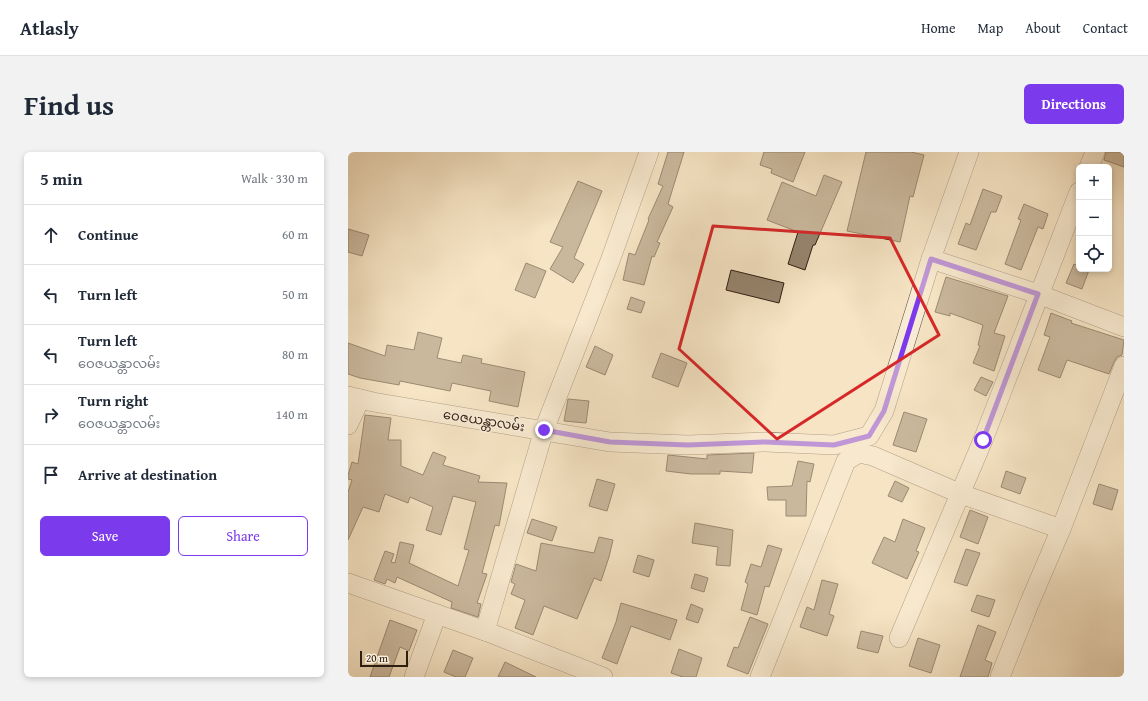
<!DOCTYPE html>
<html lang="en">
<head>
<meta charset="utf-8">
<style>
	body { margin:0; font-family:"Gentium Book Plus","Noto Sans Myanmar",serif; background:#f2f2f3; color:#1f2937 }
	.controls { position:absolute; right:12px; top:12px; display:grid; overflow:hidden; border-radius:6px; box-shadow:0 2px 6px #0003 }
	.controls button { width:36px; height:36px; display:grid; place-items:center; padding:0; border:0; border-bottom:1px solid #e0e1e3; background:#fff; color:#1f2937; font:20px sans-serif }
	.scale { position:absolute; left:12px; bottom:10px; width:48px; box-sizing:border-box; padding-left:4px; border:2px solid #2e1d11; border-top:0; font-size:11px; line-height:14px; white-space:nowrap; color:#2e1d11; -webkit-text-stroke:3px #f9edd9; paint-order:stroke }
	.stop { position:absolute; width:12px; height:12px; margin:-9px; border:3px solid #7c3aed; border-radius:50%; background:#fff }
	.stop.end { background:#7c3aed; border-color:#fff; box-shadow:0 1px 4px #0008 }
	.list { margin:0; padding:0; list-style:none }
	h2 { display:flex; justify-content:space-between; align-items:center; height:52px; margin:0; padding:0 16px; font-size:17px }
	h2 small { font-size:13px; font-weight:400; color:#747a83 }
	.list li { display:grid; grid-template-columns:26px 1fr auto; gap:12px; align-items:center; box-sizing:border-box; height:60px; padding:0 16px; border-top:1px solid #e0e1e3 }
	.list b { display:block; font-size:15px; white-space:nowrap }
	.list p { margin:0; font-size:13px; white-space:nowrap; color:#747a83 }
	.list em { font-size:13px; font-style:normal; color:#747a83 }
	.actions { display:flex; gap:8px; padding:12px 16px }
	.actions a { flex:1; padding:9px 0; border:1px solid #7c3aed; border-radius:6px; text-align:center; font-size:14px; color:#7c3aed }
	.actions .main { background:#7c3aed; color:#fff }
	.icon { flex:none; width:22px; height:22px; fill:none; stroke:currentColor; stroke-width:2; stroke-linecap:round; stroke-linejoin:round }
	.map { position:relative; flex:none; width:776px; height:525px; overflow:hidden; border-radius:6px }
	header { display:flex; align-items:center; gap:24px; box-sizing:border-box; height:56px; padding:0 20px; background:#fff; border-bottom:1px solid #e0e1e3 }
	header strong { font-size:19px }
	nav { display:flex; gap:22px; margin-inline-start:auto; font-size:14px }
	.intro { display:flex; align-items:center; justify-content:space-between; box-sizing:border-box; height:96px; padding:0 24px }
	h1 { margin:0; font-size:28px }
	.button { padding:10px 18px; border-radius:6px; background:#7c3aed; color:#fff; font-size:14px; font-weight:700 }
	main { display:flex; gap:24px; padding:0 24px }
	aside { flex:1; background:#fff; border-radius:6px; box-shadow:0 2px 6px #0003 }
	.map>svg:first-child { display:block }
	.building { fill:#96846e; stroke:#2e1d11 }
	.lines { fill:none; stroke-linecap:round; stroke-linejoin:round }
	.minor-casing { stroke:#604f3e; stroke-width:20 }
	.minor { stroke:#f9edd9; stroke-width:19 }
	.route { stroke:#7c3aed; stroke-width:5 }
	.marked { fill:none; stroke:#d62828; stroke-width:3; stroke-linejoin:round }
	.labels { text-anchor:middle; stroke-width:3; stroke-linejoin:round; paint-order:stroke }
	.street-label { font-size:13px; fill:#2e1d11; stroke:#f9edd9 }
</style>
</head>
<body>
<header>
<strong>Atlasly</strong>
<nav><a>Home</a><a>Map</a><a>About</a><a>Contact</a></nav>
</header>
<div class="intro"><h1>Find us</h1><a class="button">Directions</a></div>
<main>
<aside>
<h2>5 min<small>Walk · 330 m</small></h2>
<ul class="list">
<li><svg class="icon" aria-label="ahead" viewBox="0 0 24 24"><path d="M12 20V5M6 11l6-6 6 6"/></svg><div><b>Continue</b></div><em>60 m</em></li>
<li><svg class="icon" aria-label="left" viewBox="0 0 24 24"><path d="M17 20v-9H6M10 6l-5 5 5 5"/></svg><div><b>Turn left</b></div><em>50 m</em></li>
<li><svg class="icon" aria-label="left" viewBox="0 0 24 24"><path d="M17 20v-9H6M10 6l-5 5 5 5"/></svg><div><b>Turn left</b><p>ဝေဇယန္တာလမ်း</p></div><em>80 m</em></li>
<li><svg class="icon" aria-label="right" viewBox="0 0 24 24"><path d="M7 20v-9h11M14 6l5 5-5 5"/></svg><div><b>Turn right</b><p>ဝေဇယန္တာလမ်း</p></div><em>140 m</em></li>
<li><svg class="icon" aria-label="arrive" viewBox="0 0 24 24"><path d="M6 21V4h12l-3 4 3 4H6"/></svg><div><b>Arrive at destination</b></div></li>
</ul>
<div class="actions"><a class="main">Save</a><a>Share</a></div>
</aside>
<div class="map">
<svg width="776" height="525" viewBox="0 0 776 525">
	<rect width="100%" height="100%" fill="#f6e4c4"/>
	<filter id="stains"><feTurbulence type="fractalNoise" baseFrequency=".005" numOctaves="4"/><feColorMatrix values="0 0 0 0 .2 0 0 0 0 .09 0 0 0 0 .02 0 0 0 .5 -.17"/></filter>
	<radialGradient id="worn" r=".72"><stop offset=".6" stop-color="#630" stop-opacity="0"/><stop offset="1" stop-color="#630" stop-opacity=".3"/></radialGradient>
	<!-- building -->
	<g class="building">
		<path d="M320,0H336L320,52L325,55L309,90L312,91L306,105L304,104L296,133L275,128L281,101L287,103L301,68L300,67L315,34L310,32Z"/>
		<path d="M416,0H457L445,30L423,21L424,17L412,13Z"/>
		<path d="M518,0H563L576,3L565,45L562,44L552,90L499,79Z"/>
		<path d="M758,0H776V15L756,8Z"/>
		<path d="M476,23L494,30L467,93H465L457,118L440,112L450,80L419,68L434,30L468,44Z"/>
		<path d="M230,29L254,39L226,106L236,112L225,131L202,117L215,95L202,90Z"/>
		<path d="M635,37L654,44L648,60H643L628,98L610,92L618,71L622,73Z"/>
		<path d="M676,52L700,62L695,77L690,75L673,118L657,112L673,68L670,67Z"/>
		<path d="M0,77L21,83L14,104L0,100Z"/>
		<path d="M178,111L198,119L187,146L167,138Z"/>
		<path d="M726,112L731,114V117L741,118L734,137L718,131Z"/>
		<path d="M383,118L436,131L431,151L378,138Z"/>
		<path d="M598,125L660,144L646,181L657,184L646,219L625,211L632,194L630,193L635,173L602,161V164L587,160Z"/>
		<path d="M283,145L297,150L293,161L279,157Z"/>
		<path d="M703,161L724,169L723,171L776,188L774,203L769,205L766,210L761,222L719,208L712,226L690,218L702,185L696,183Z"/>
		<path d="M70,180L94,186L89,206L113,211L115,203L134,207L133,211L177,220L170,255L141,249L143,239L104,231L102,239L52,229L51,233L12,226L0,222V191L37,204L39,193L66,198Z"/>
		<path d="M247,194L265,203L257,223L238,215Z"/>
		<path d="M313,201L339,211L330,235L304,225Z"/>
		<path d="M633,225L645,230L638,244L626,238Z"/>
		<path d="M220,247L241,249L238,271L216,269Z"/>
		<path d="M556,260L579,267L568,300L545,293Z"/>
		<path d="M17,263L43,266L40,288H53V314L75,323L85,300L98,305L95,313L132,324L130,330L159,331L151,374L147,373L134,421L139,422L129,451L133,452L130,465L103,456L104,450L49,425L47,431L39,427L37,432L26,428L37,399L46,402L43,410L47,411L52,390L66,393L61,411L110,434L121,398L116,397L128,350L105,344L93,383L78,378L85,355L62,345L60,351L37,342L31,360L15,355L0,388V340L4,328L0,327V323L4,310L10,312Z"/>
		<path d="M406,301L404,321L372,319V322H343L318,319L320,303L359,307V303Z"/>
		<path d="M450,309L466,312L462,330L459,329L458,364H438V348H420L419,335L444,334Z"/>
		<path d="M658,319L678,326L672,342L653,335Z"/>
		<path d="M249,327L267,332L259,359L241,354Z"/>
		<path d="M547,329L561,336L554,350L540,344Z"/>
		<path d="M751,332L770,338L764,358L745,352Z"/>
		<path d="M622,358L640,365L630,392L612,385Z"/>
		<path d="M184,367L209,375L204,389L179,381Z"/>
		<path d="M555,367L577,376L568,399L571,400L559,427L524,411L536,385L547,390Z"/>
		<path d="M347,371L385,378L382,414L368,413L370,395L344,391Z"/>
		<path d="M251,385L265,388L261,405L253,429L246,426L229,467L196,454L185,483L167,476L177,448L163,442L167,432L163,430L168,412L188,419L193,391L246,401Z"/>
		<path d="M420,393L434,397L421,435L417,434L409,463L393,458L400,432L397,430L403,412L413,415Z"/>
		<path d="M618,397L632,401L619,434L606,430Z"/>
		<path d="M290,403L306,408L301,425L285,420Z"/>
		<path d="M347,422L360,426L356,440L343,436Z"/>
		<path d="M474,428L490,432L481,462L486,464L479,484L452,475L459,455L466,458Z"/>
		<path d="M629,443L647,448L641,465L623,459Z"/>
		<path d="M273,451L329,468L322,488L283,474L269,512L254,506L268,470Z"/>
		<path d="M343,452L355,457L350,471L338,467Z"/>
		<path d="M402,465L420,472L400,522L379,514L386,495L390,496Z"/>
		<path d="M42,468L69,478L61,499L52,495L41,525H22Z"/>
		<path d="M630,473L648,480L637,508L644,511L640,525H612Z"/>
		<path d="M513,479L535,484L530,501L509,496Z"/>
		<path d="M570,486L592,493L583,521L561,514Z"/>
		<path d="M331,497L354,506L348,525H335L323,521Z"/>
		<path d="M105,498L125,506L117,525H108L96,520Z"/>
		<path d="M157,510L188,525H150Z"/>
	</g>
	<g class="lines">
		<!-- minor casing -->
		<g class="minor-casing">
			<g id="minor">
				<path d="M741,15L747,0"/>
				<path d="M583,107L690,142L776,175"/>
				<path d="M0,244L25,250L262,290L340,293L417,290L486,293L521,284L536,259L583,107L621,0"/>
				<path d="M0,273L12,247"/>
				<path d="M0,431L137,479L196,278L262,109L301,0"/>
				<path d="M137,479L255,525"/>
				<path d="M551,486L635,288L731,40"/>
				<path d="M66,525L89,462"/>
				<path d="M412,525L498,309L511,301L525,304L613,342L713,377"/>
				<path d="M652,525L681,452L713,377L776,214"/>
			</g>
		</g>
		<!-- minor -->
		<use href="#minor" class="minor"/>
	</g>
	<g class="lines">
		<!-- route -->
		<path class="route" d="M196,278L262,290L340,293L417,290L486,293L521,284L536,259L583,107L690,142L635,288"/>
	</g>
	<!-- marked area -->
	<path d="M0 0H776V525H0ZM365,74L542,86L591,183L429,287L331,197Z" fill="#f6e4c4" fill-opacity=".55" fill-rule="evenodd"/>
	<path class="marked" d="M365,74L542,86L591,183L429,287L331,197Z"/>
	<g class="labels">
		<!-- street labels -->
		<g class="street-label">
			<text transform="translate(136 268) rotate(9)" y="5">ဝေဇယန္တာလမ်း</text>
		</g>
	</g>
	<rect width="100%" height="100%" filter="url(#stains)"/>
	<rect width="100%" height="100%" fill="url(#worn)"/>
</svg>
<div class="controls">
<button>+</button>
<button>−</button>
<button><svg class="icon" aria-label="locate" viewBox="0 0 24 24"><circle cx="12" cy="12" r="6"/><path d="M12 2v4M12 18v4M2 12h4M18 12h4"/></svg></button>
</div>
<div class="scale">20 m</div>
<div class="stop" style="left:635px;top:288px"></div>
<div class="stop end" style="left:196px;top:278px"></div>
</div>
</main>
</body>
</html>
